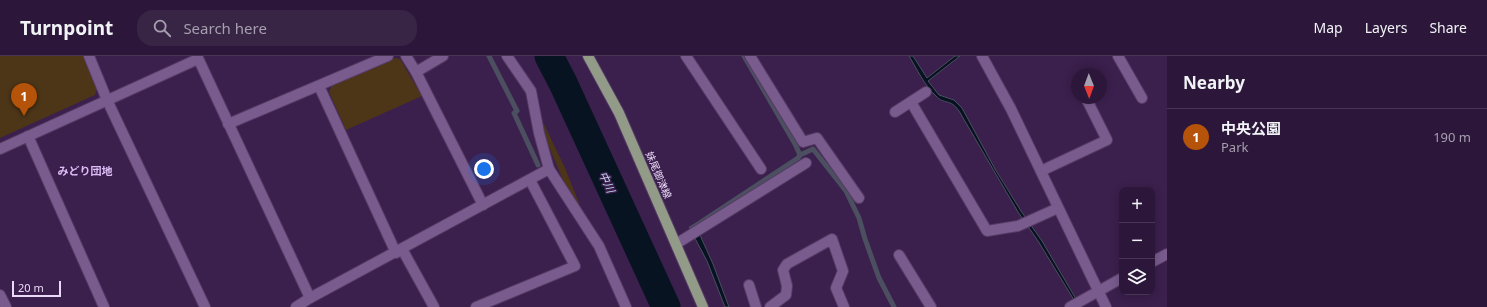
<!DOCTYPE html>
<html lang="en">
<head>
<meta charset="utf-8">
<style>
	body { margin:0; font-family:"Noto Sans","Noto Sans JP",sans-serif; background:#382445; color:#f1f3f6 }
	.controls { position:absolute; right:12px; bottom:12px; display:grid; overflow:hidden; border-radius:8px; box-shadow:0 2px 10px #0003 }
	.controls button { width:36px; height:36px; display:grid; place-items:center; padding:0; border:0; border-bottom:1px solid #483654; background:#2c173a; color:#f1f3f6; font:20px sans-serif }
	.compass { position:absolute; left:1071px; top:12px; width:36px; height:36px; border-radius:50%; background:#2c173a; box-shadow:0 2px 10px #0003; rotate:179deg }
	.scale { position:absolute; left:12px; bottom:10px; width:49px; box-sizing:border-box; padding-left:4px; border:2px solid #eadaf7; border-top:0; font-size:11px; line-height:14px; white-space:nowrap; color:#eadaf7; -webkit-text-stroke:3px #3b1f4d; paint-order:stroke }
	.you { position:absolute; left:484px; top:113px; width:14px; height:14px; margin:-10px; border:3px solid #fff; border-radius:50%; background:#1a73e8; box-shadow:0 0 0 6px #1a73e833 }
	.badge { display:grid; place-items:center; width:26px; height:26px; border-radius:50%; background:#b45309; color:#fff; font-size:13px; font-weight:700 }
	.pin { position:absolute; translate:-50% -33px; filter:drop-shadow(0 1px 2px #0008) }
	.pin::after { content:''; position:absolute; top:21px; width:14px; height:12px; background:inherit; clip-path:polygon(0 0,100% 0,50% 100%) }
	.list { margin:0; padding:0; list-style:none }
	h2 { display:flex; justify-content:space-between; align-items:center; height:52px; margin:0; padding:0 16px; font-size:17px }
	h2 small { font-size:13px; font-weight:400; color:#a69faf }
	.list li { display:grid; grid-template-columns:26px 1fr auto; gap:12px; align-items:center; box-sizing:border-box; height:56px; padding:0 16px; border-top:1px solid #483654 }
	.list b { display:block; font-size:15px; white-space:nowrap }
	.list p { margin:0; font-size:13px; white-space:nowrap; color:#a69faf }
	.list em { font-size:13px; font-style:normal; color:#a69faf }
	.icon { flex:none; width:22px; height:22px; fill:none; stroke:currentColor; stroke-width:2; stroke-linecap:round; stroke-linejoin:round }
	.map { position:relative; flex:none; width:1167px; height:251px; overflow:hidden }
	header { display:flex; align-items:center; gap:24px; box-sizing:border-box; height:56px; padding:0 20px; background:#2c173a; border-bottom:1px solid #483654 }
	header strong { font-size:19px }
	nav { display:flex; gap:22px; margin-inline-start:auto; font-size:14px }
	.search { width:280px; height:36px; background:#382445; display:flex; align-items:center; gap:10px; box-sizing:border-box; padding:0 14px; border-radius:16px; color:#a69faf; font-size:15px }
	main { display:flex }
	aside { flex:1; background:#2c173a }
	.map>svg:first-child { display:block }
	.green { fill:#4d3517 }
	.water { fill:#071320; stroke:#4b4f60 }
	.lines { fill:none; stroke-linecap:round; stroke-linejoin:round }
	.stream { stroke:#4b4f60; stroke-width:5 }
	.river { stroke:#071320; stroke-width:29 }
	.street-casing { stroke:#563c65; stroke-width:12 }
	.primary-casing { stroke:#563c65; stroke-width:12 }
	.street { stroke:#795b8e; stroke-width:10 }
	.primary { stroke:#929a88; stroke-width:10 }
	.labels { text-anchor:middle; stroke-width:3; stroke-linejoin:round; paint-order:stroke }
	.street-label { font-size:10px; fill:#eadaf7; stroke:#3b1f4d }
	.neighbourhood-label { font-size:11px; font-weight:bold; fill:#debdf7; stroke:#3b1f4d }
	.water-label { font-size:11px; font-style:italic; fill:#c2d7ed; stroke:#3b1f4d }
</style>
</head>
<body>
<header>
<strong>Turnpoint</strong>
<div class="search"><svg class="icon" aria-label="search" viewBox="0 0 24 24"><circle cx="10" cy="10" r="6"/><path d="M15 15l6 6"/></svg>Search here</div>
<nav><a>Map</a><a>Layers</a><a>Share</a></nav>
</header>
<main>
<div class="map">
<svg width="1167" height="251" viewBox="0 0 1167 251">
	<rect width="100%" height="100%" fill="#3b1f4d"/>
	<!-- green -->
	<g class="green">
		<path d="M0,0H84L98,30L95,39L0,82Z"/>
		<path d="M395,2L400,3L422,40L346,74L329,36L332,29Z"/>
		<path d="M539,58L565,112L581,152L566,131L542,74Z"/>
	</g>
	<!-- water -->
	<g class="water">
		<path d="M909,0H913L927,22L955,0H960L928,25L939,39L954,44L962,52L995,113L1021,155L1042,185L1076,243L1074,244L1038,185L1018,156L959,55C950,42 944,49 936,40C924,29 917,13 909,0Z"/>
		<path d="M695,168L713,208L729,251H725L707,205L689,171Z"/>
	</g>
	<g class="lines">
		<!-- stream -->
		<g class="stream">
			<path d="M489,0L517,55L514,57L538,109"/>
			<path d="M800,99L813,93L846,135L859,162L865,183L879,222L894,251"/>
			<path d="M693,173L692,172L798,102L800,99L795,88L744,0"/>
		</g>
		<!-- river -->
		<path class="river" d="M549,0L563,27L666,251"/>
		<!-- street casing -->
		<g class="street-casing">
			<g id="street">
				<path d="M89,0L107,44L205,251"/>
				<path d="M197,0L310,242L296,251"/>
				<path d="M406,0L416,16L483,149"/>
				<path d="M507,0L531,35L539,77L549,113L599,190L626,251"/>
				<path d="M686,0L761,113"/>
				<path d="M750,0L803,86L817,82L859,142"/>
				<path d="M982,0L1011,53L1106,251"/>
				<path d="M1118,0L1142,42"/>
				<path d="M416,16L443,0"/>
				<path d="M319,30L396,197"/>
				<path d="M911,46L987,175L1018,170L1058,152"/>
				<path d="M895,56L926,36"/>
				<path d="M228,68L388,0"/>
				<path d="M28,80L104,251"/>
				<path d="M0,93L198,3"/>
				<path d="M1041,115L1107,84L1086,42"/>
				<path d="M676,188L806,107"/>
				<path d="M402,193L434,251"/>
				<path d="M899,199L931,251"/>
				<path d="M1152,206L1167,198"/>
				<path d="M749,229L756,251"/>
				<path d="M0,239L6,251"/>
				<path d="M310,242L549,113"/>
				<path d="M476,251L575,210L530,124"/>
				<path d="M770,251L786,239L787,230L783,214L787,208L832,183L843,215L836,232L844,251"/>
				<path d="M1070,251L1122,222"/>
			</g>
		</g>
		<!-- primary casing -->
		<g class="primary-casing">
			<path id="primary" d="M588,0L619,57L703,251"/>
		</g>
		<!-- street -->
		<use href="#street" class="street"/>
		<!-- primary -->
		<use href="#primary" class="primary"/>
	</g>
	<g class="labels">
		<!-- street labels -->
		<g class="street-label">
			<text transform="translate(659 119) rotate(67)" y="4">妹尾御津線</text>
		</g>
		<!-- neighbourhood labels -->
		<g class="neighbourhood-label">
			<text x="85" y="119">みどり団地</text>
		</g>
		<!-- water labels -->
		<g class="water-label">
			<text transform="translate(607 126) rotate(65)" y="4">中川</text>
		</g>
	</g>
</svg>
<div class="controls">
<button>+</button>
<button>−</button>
<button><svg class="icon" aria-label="layers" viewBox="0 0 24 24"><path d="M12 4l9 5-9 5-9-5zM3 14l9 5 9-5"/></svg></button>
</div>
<svg class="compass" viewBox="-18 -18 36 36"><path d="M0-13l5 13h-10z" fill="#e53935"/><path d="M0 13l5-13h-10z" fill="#a69faf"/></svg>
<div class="scale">20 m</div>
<div class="you"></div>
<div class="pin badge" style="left:24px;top:60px">1</div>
</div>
<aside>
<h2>Nearby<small></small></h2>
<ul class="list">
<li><span class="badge">1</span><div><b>中央公園</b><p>Park</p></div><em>190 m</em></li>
</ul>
</aside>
</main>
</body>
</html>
